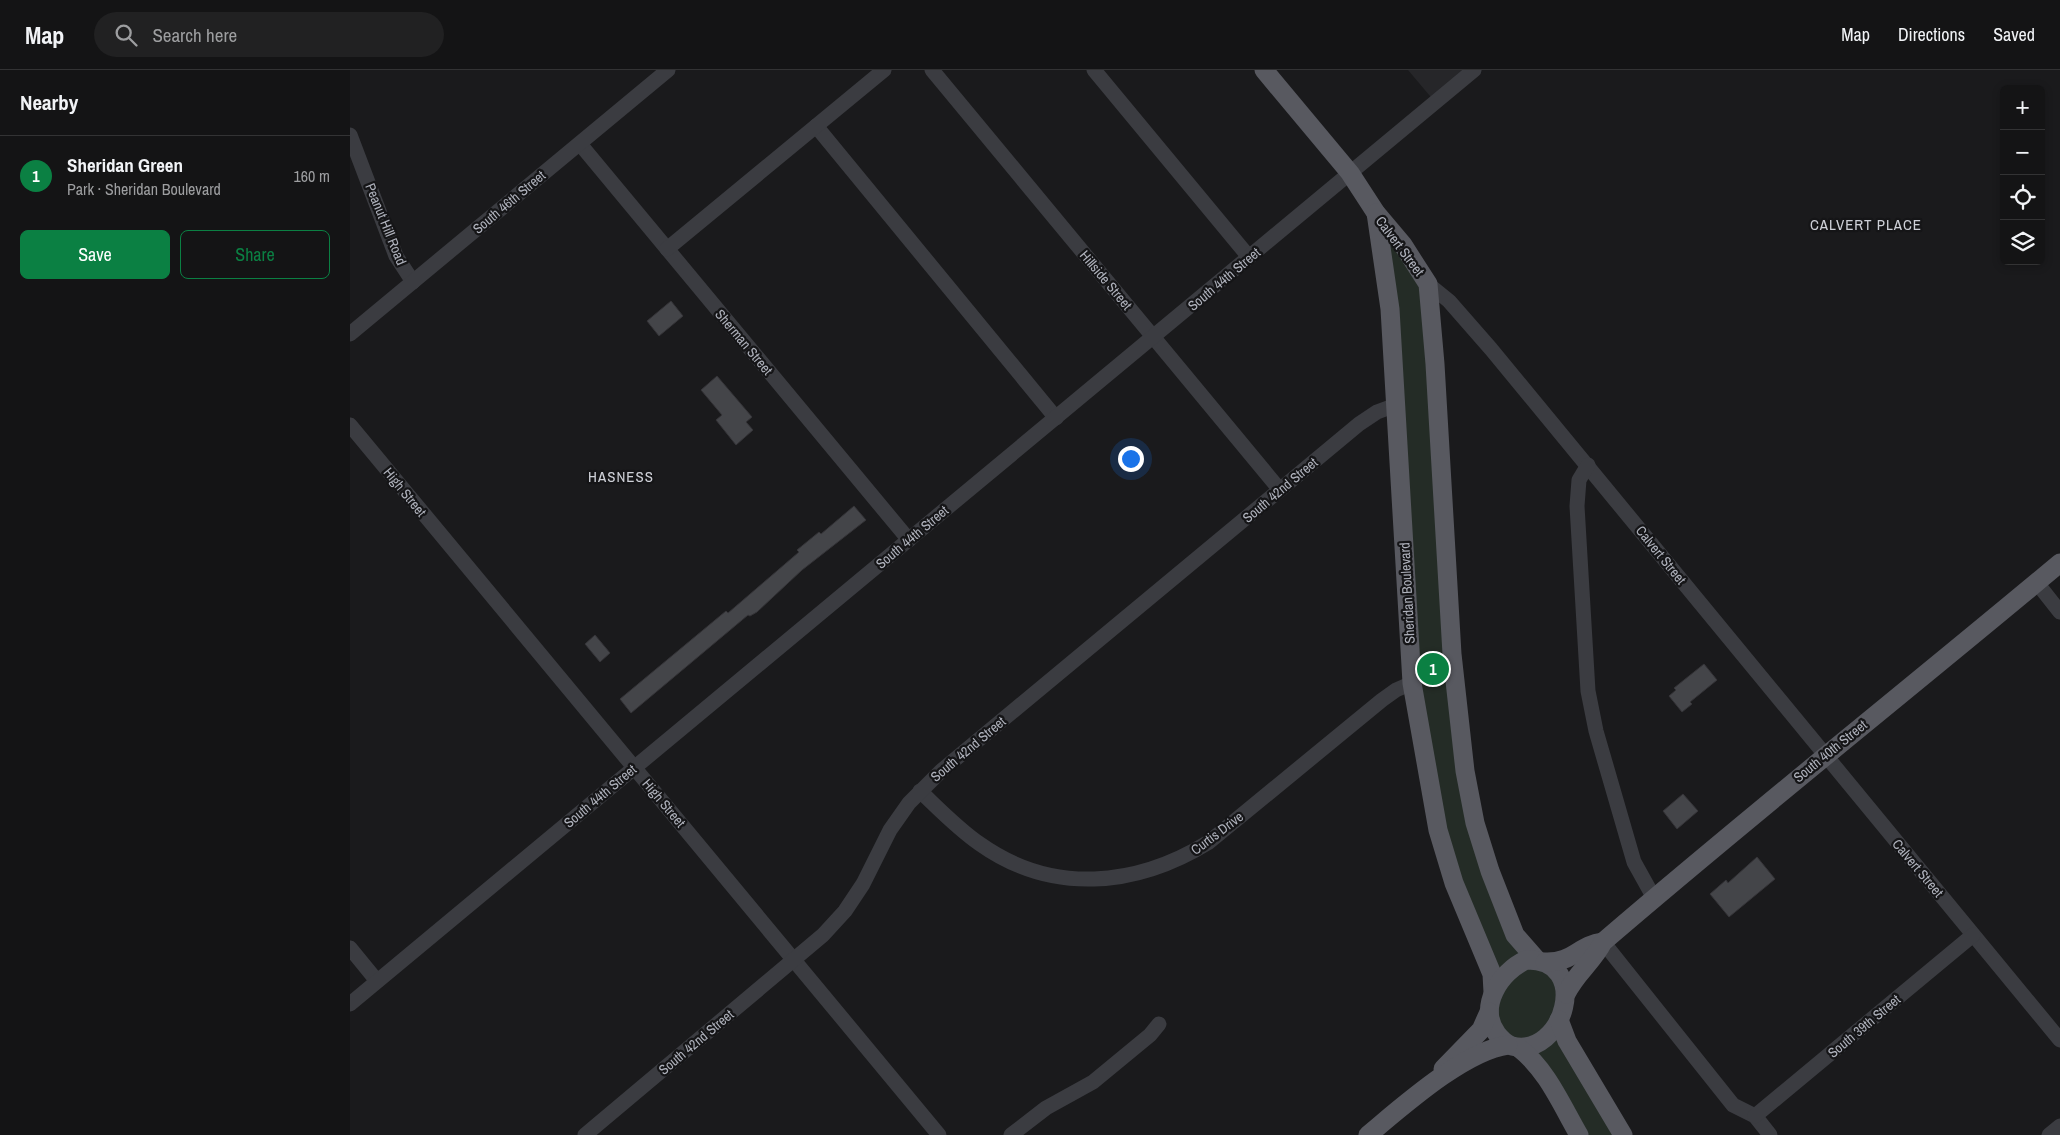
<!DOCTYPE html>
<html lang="en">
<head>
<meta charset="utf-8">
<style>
	body { margin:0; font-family:"Archivo Narrow",sans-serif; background:#212122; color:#f1f3f6 }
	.controls { position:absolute; right:15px; top:15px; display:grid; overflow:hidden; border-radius:8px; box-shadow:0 2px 8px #0003 }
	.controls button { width:45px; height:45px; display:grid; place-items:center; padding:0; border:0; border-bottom:1px solid #333334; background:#141415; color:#f1f3f6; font:25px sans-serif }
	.you { position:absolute; left:780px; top:388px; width:18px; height:18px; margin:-12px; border:4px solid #fff; border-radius:50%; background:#1a73e8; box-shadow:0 0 0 8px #1a73e833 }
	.badge { display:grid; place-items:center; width:32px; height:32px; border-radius:50%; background:#0b8043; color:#fff; font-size:16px; font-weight:700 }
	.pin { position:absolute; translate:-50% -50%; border:2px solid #fff; box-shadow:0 1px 5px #0006 }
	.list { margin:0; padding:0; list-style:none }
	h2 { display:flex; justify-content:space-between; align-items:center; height:65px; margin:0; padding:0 20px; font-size:21px }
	h2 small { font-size:16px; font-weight:400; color:#9d9ea0 }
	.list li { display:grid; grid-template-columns:32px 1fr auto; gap:15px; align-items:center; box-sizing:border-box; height:80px; padding:0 20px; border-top:1px solid #333334 }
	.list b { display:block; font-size:19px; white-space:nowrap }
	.list p { margin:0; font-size:16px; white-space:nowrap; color:#9d9ea0 }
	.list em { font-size:16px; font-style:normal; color:#9d9ea0 }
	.actions { display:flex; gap:10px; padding:15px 20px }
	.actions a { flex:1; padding:11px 0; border:1px solid #0b8043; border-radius:8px; text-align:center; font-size:18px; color:#0b8043 }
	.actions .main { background:#0b8043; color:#fff }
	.icon { flex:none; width:28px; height:28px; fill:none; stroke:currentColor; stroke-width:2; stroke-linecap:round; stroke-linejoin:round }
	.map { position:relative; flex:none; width:1710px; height:1065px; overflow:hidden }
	header { display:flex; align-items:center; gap:30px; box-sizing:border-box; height:70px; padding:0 25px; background:#141415; border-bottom:1px solid #333334 }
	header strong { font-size:24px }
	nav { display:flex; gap:28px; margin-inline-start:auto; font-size:18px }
	.search { width:350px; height:45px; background:#212122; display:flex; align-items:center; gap:12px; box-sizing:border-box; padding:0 18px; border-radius:28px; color:#9d9ea0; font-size:19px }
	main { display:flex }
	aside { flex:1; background:#141415 }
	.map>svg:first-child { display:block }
	.built { fill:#262629 }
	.green { fill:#242c26 }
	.building { fill:#444549; stroke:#353438 }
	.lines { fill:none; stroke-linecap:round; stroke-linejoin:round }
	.minor { stroke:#3b3c41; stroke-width:15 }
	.major { stroke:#585960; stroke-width:19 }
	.labels { text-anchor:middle; stroke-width:4.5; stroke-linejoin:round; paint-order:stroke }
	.street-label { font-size:14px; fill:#aeb1bb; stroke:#151517 }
	.neighbourhood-label { font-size:15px; letter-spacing:1px; fill:#ced0d7; stroke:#151517 }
</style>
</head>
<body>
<header>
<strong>Map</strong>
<div class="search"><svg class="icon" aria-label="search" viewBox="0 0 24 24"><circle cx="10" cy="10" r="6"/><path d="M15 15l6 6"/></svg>Search here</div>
<nav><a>Map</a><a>Directions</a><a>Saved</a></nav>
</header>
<main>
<aside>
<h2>Nearby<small></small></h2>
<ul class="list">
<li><span class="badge">1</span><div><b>Sheridan Green</b><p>Park · Sheridan Boulevard</p></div><em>160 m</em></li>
</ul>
<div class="actions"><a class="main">Save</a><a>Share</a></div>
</aside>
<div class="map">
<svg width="1710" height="1065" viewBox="0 0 1710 1065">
	<rect width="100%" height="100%" fill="#1a1a1c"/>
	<!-- built -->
	<path class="built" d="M1058,0H1124L1085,32Z"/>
	<!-- green -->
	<path class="green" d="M1026,143L1068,197L1115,701L1165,865L1203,897L1209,950L1273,1065H1229L1196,1005L1158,975L1141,932L1075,696Z"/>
	<!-- building -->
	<g class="building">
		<path d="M321,231L333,246L309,266L297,251Z"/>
		<path d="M367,306L402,347L396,352L403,360L386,375L366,350L372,345L351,320Z"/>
		<path d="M504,436L516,450L452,500L407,542L400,546L398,545L281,643L270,629L376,541L378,543L449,482L447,480L469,462L471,464Z"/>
		<path d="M245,565L260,583L250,592L235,574Z"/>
		<path d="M1354,594L1367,610L1340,632L1342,634L1332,642L1319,626L1326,620L1324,618Z"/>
		<path d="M1333,724L1348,741L1327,759L1313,741Z"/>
		<path d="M1407,787L1425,809L1379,847L1360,824L1376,810L1378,813Z"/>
	</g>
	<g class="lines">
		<!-- minor -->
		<g class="minor">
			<path d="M582,0L930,420"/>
			<path d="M744,0L899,187"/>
			<path d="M466,56L706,348"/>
			<path d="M0,65L46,186L63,212"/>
			<path d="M230,74L559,470"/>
			<path d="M317,179L534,0"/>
			<path d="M1078,214L1099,231L1141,279L1710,970"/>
			<path d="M0,264L318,0"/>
			<path d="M0,355L589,1065"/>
			<path d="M1238,395L1229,410L1227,436L1238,621L1246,661L1284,792L1304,828"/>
			<path d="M1687,513L1710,542"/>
			<path d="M570,721C589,739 608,759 630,774C702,825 786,817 859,772L1032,630L1046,620L1062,613"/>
			<path d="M1253,872L1383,1035L1405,1046L1420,1065"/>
			<path d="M0,878L27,911"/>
			<path d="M0,934L1124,0"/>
			<path d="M1405,1046L1623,865"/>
			<path d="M235,1065L473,865L495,841L513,814L540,760L559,733L591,701L1009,354L1027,342L1046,335"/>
			<path d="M661,1065L696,1038L743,1012L800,965L809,954"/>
			<path d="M1699,1065L1710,1056"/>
		</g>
		<!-- major -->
		<g class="major">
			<path d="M914,0L1000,103L1026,143L1053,175L1078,214L1085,294L1102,584L1115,701L1125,753L1140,801L1165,865L1187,890"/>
			<path d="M1026,143L1040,239L1062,613L1088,760L1104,813L1142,904L1143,922"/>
			<path d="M1176,890C1243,888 1214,989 1162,976C1156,974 1151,969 1147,964C1127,937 1150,902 1176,890Z"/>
			<path d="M1195,892C1224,893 1228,875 1253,872"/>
			<path d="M1216,924C1226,903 1243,892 1253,872C1403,743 1558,620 1710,493"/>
			<path d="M1209,950L1217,971L1273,1065"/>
			<path d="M1169,978C1197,1000 1211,1034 1229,1065"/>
			<path d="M1093,999L1131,960L1139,942"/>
			<path d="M1018,1065C1053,1036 1114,981 1158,975"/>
		</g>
	</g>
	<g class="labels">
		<!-- street labels -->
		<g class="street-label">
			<text transform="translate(159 132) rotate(-40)" y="5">South 46th Street</text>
			<text transform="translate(36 154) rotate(68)" y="5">Peanut Hill Road</text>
			<text transform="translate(1050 176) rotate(53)" y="5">Calvert Street</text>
			<text transform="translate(874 209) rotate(-40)" y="5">South 44th Street</text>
			<text transform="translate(756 210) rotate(50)" y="5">Hillside Street</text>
			<text transform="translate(394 272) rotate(50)" y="5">Sherman Street</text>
			<text transform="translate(930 420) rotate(-40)" y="5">South 42nd Street</text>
			<text transform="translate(55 422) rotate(51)" y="5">High Street</text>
			<text transform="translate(562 467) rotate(-40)" y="5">South 44th Street</text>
			<text transform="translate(1311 485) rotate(51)" y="5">Calvert Street</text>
			<text transform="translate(1057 523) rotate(-93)" y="5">Sheridan Boulevard</text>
			<text transform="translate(618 679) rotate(-40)" y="5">South 42nd Street</text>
			<text transform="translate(1480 681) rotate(-39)" y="5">South 40th Street</text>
			<text transform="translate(250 726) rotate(-40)" y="5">South 44th Street</text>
			<text transform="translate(314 733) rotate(50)" y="5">High Street</text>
			<text transform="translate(867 763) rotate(-37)" y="5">Curtis Drive</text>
			<text transform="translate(1568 798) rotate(50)" y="5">Calvert Street</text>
			<text transform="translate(1514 956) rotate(-40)" y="5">South 39th Street</text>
			<text transform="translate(346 972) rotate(-40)" y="5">South 42nd Street</text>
		</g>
		<!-- neighbourhood labels -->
		<g class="neighbourhood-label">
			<text x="1516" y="160">CALVERT PLACE</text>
			<text x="271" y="412">HASNESS</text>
		</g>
	</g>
</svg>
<div class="controls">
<button>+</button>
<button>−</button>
<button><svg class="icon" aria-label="locate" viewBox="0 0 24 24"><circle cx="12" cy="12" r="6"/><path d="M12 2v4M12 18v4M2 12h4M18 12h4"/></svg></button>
<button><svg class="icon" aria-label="layers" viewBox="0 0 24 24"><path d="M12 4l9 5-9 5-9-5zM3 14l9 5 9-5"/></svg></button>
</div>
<div class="you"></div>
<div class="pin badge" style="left:1083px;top:599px">1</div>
</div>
</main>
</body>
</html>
